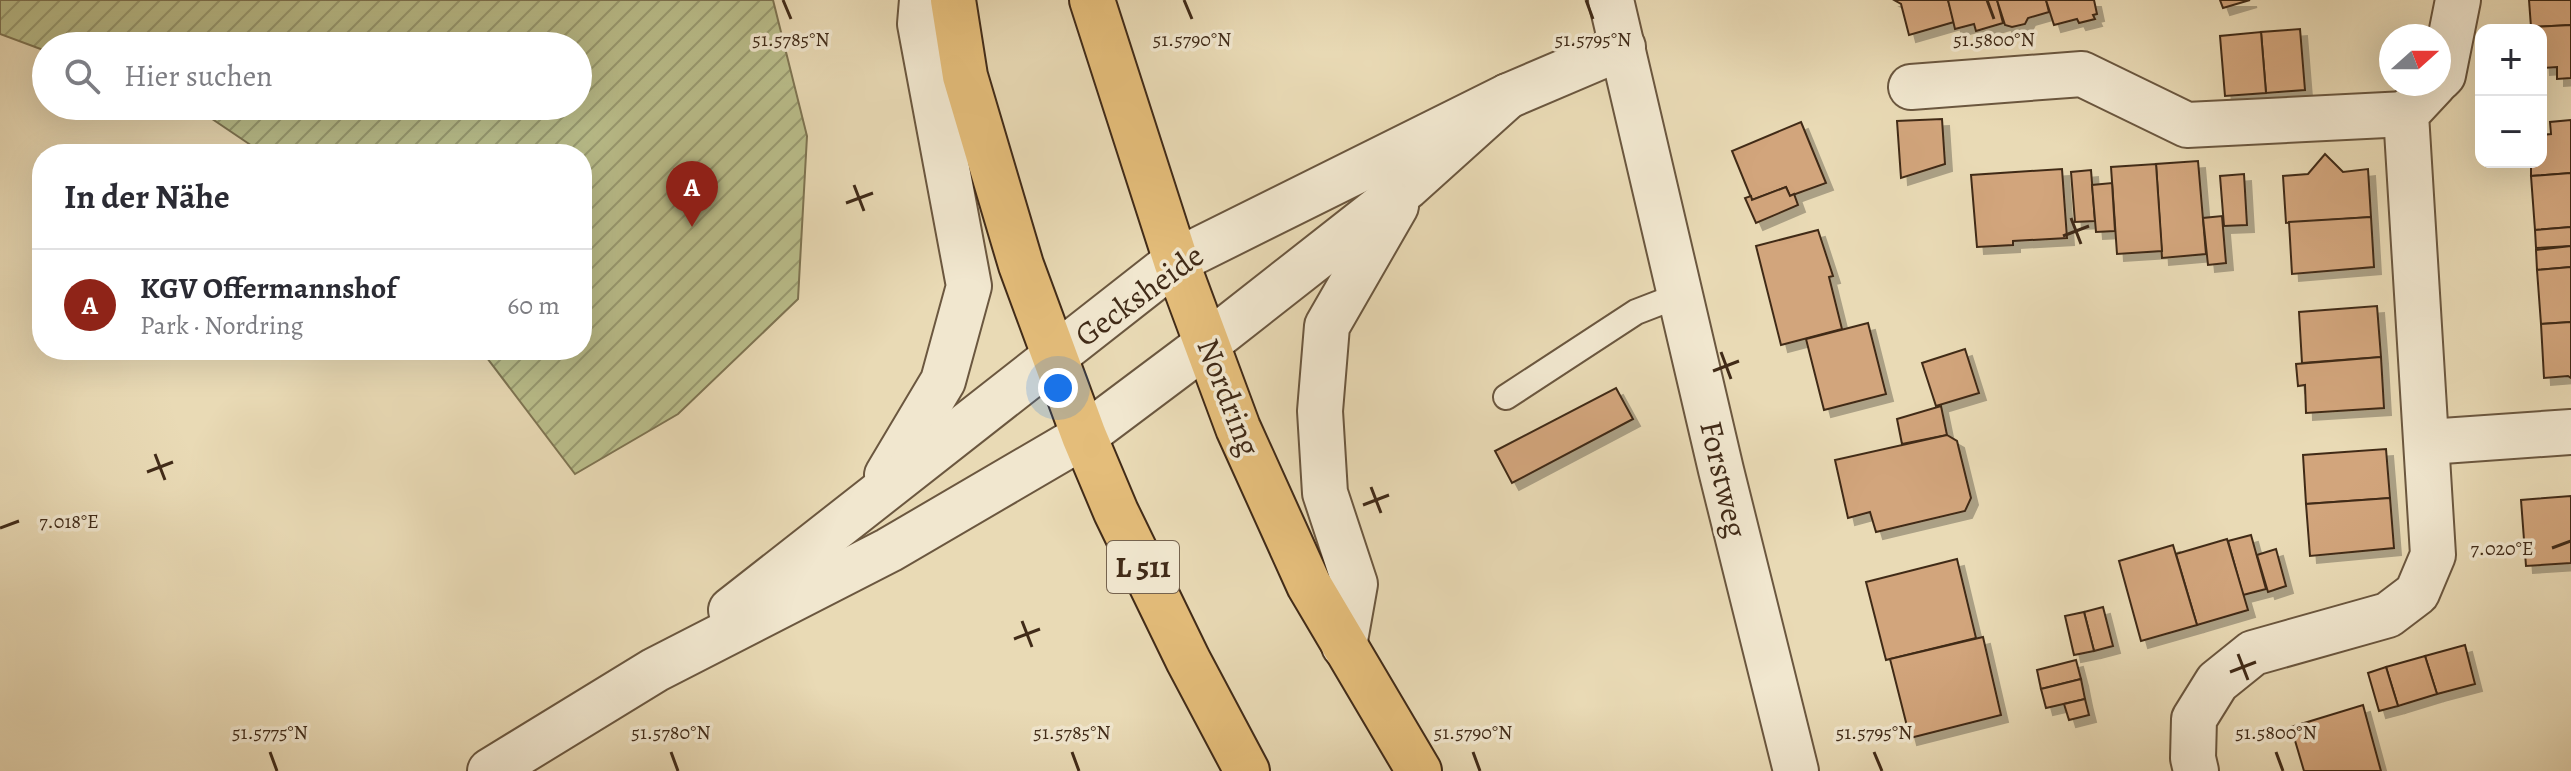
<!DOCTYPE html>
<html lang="de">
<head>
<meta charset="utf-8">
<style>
	body { margin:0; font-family:Alegreya,serif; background:#f7f7f7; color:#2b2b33 }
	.controls { position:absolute; right:24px; top:24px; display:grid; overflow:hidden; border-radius:16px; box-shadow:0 8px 32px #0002 }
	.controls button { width:72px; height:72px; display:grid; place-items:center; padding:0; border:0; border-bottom:2px solid #e1e1e2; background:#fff; color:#2b2b33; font:40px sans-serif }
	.compass { position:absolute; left:2379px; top:24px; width:72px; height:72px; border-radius:50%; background:#fff; box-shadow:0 8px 32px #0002; rotate:69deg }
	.you { position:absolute; left:1058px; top:388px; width:28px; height:28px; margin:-20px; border:6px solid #fff; border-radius:50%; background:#1a73e8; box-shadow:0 0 0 12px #1a73e833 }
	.badge { display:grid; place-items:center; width:52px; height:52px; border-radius:50%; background:#8f2418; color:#fff; font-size:26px; font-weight:700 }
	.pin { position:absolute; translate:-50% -66px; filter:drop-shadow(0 2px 4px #0008) }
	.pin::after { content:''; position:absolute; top:42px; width:28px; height:24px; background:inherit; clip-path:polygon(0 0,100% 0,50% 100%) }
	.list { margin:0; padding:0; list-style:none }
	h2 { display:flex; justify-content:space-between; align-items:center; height:104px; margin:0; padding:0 32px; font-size:34px }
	h2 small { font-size:26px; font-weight:400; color:#7c7c81 }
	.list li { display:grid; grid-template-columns:52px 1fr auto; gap:24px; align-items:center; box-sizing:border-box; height:112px; padding:0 32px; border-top:2px solid #e1e1e2 }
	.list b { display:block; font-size:30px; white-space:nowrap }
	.list p { margin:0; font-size:26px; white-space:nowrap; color:#7c7c81 }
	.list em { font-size:26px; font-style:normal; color:#7c7c81 }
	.icon { flex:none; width:44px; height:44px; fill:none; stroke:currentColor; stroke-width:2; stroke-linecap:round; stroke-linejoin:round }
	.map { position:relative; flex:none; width:2571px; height:771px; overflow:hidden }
	.search { position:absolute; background:#fff; box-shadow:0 8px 32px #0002; left:32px; top:32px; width:560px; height:88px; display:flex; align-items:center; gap:20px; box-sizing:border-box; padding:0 28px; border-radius:44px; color:#7c7c81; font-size:30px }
	.panel { position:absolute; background:#fff; box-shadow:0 8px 32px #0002; left:32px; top:144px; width:560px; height:216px; border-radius:32px }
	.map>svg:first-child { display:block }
	.garden { fill:url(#garden-furrows); stroke:#7e7452; stroke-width:2 }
	.building { fill:#d2a57c; stroke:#412b18; stroke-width:2; filter:url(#shadow) }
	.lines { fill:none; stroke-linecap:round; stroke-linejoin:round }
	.service-casing { stroke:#6b573f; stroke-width:28 }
	.minor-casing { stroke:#6b573f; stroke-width:48 }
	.primary-casing { stroke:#412b18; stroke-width:48 }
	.service { stroke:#f1e7cf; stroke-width:24 }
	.minor { stroke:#f1e7cf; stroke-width:44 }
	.primary { stroke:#e4bd7a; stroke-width:44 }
	.ticks { fill:none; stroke:#412b18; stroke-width:3 }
	.labels { text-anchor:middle; stroke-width:7; stroke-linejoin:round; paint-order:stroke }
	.shield { fill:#f1e7cf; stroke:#76634f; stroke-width:2 }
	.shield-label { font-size:30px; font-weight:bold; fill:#412b18 }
	.street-label { font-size:32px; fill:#412b18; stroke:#f1e7cf }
	.ticks-label { font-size:20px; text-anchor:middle; fill:#412b18; stroke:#f1e7cf; stroke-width:7; stroke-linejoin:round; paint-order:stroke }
</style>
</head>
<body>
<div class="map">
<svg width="2571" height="771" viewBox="0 0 2571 771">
	<defs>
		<pattern id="garden-furrows" width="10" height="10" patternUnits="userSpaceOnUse" patternTransform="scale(2)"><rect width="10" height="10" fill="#babe8b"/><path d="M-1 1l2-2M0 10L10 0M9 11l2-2" fill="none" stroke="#999b71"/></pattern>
		<filter id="shadow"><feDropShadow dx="7" dy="7" stdDeviation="0" flood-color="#0004"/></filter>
	</defs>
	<rect width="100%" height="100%" fill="#e9dab5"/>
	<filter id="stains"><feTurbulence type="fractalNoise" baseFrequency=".0025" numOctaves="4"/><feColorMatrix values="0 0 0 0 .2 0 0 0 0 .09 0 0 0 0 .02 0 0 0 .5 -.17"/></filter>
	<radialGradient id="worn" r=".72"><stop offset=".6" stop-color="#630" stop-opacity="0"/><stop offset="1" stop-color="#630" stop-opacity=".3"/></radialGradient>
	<!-- garden -->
	<path class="garden" d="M0,0H773L807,136L798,299L678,414L575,474L481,350H582V154H264L193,106H578V46H46V51L0,34Z"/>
	<!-- building -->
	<g class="building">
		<path d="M1894,0H1948L1954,22L1909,35L1901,4Z"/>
		<path d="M1948,0H1997L2003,23L1976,31L1974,24L1955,29Z"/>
		<path d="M1997,0H2046L2049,12L2028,18L2025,24L2012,27L2005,25Z"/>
		<path d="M2046,0H2094L2097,14L2093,15L2095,19L2079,23L2077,19L2054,25Z"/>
		<path d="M2220,0H2250L2223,8Z"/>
		<path d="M2529,0H2571V25L2531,27Z"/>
		<path d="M2571,25V78L2557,79V67L2543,68L2541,30H2532L2531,27Z"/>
		<path d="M2300,29L2305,90L2266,93L2261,32Z"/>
		<path d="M2261,32L2266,93L2225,96L2220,36Z"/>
		<path d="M1942,119L1945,164L1901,178L1897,121Z"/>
		<path d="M2571,120V173L2531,176V162H2541V135L2551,134L2550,122Z"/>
		<path d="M1801,122L1826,183L1790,196L1786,187L1752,200L1732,151Z"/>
		<path d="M2325,154L2343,172L2368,169L2371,217L2286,223L2283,176L2308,174Z"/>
		<path d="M2198,161L2206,254L2162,258L2156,164Z"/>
		<path d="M2156,164L2162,251L2117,254L2111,167Z"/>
		<path d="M2062,169L2067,238L2013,241V245L1977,247L1971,175Z"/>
		<path d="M2091,170L2095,221L2075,222L2071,172Z"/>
		<path d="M2571,173V227L2535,230L2531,176Z"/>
		<path d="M2244,174L2247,225L2224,226L2220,176Z"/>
		<path d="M2112,183L2115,231L2096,232L2092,185Z"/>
		<path d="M1786,187L1790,196L1794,194L1798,205L1756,223L1745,198L1751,196L1752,200Z"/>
		<path d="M2222,216L2226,263L2208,265L2203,218Z"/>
		<path d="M2371,217L2374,267L2292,274L2289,222Z"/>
		<path d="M2571,227V246L2536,248L2535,230Z"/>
		<path d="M1818,230L1833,276L1829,277L1842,329L1781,345L1756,246Z"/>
		<path d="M2571,246V267L2537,270L2536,250Z"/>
		<path d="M2571,267V322L2541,324L2537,270Z"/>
		<path d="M2377,306L2381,357L2302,363L2299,312Z"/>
		<path d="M2571,322V378L2568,376L2544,378L2541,324Z"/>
		<path d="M1868,323L1886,394L1824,410L1806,339Z"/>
		<path d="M1965,349L1979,393L1936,406L1922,363Z"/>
		<path d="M2381,357L2384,408L2306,413L2305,385L2298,386L2296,364Z"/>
		<path d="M1616,388L1633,419L1512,483L1495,451Z"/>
		<path d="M1941,406L1947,435L1902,444L1897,419Z"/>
		<path d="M1947,435L1957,441L1971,498L1965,511L1876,532L1870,512L1848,518L1835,460Z"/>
		<path d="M2386,449L2390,498L2306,504L2303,455Z"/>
		<path d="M2571,496V563L2526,566L2521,500Z"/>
		<path d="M2390,498L2394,548L2310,556L2306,504Z"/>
		<path d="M2251,535L2266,589L2243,595L2228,541Z"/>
		<path d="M2227,539L2248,610L2197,625L2176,554Z"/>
		<path d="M2173,545L2197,625L2141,641L2119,561Z"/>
		<path d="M2276,549L2286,586L2268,592L2257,555Z"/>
		<path d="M1957,559L1976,638L1886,660L1866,582Z"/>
		<path d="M2103,607L2113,646L2094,651L2084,612Z"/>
		<path d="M2084,612L2094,651L2074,655L2065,616Z"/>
		<path d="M1983,637L2001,715L1910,738L1890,659Z"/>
		<path d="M2465,645L2475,684L2437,694L2425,656Z"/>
		<path d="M2425,656L2437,694L2398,706L2386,667Z"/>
		<path d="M2076,660L2081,679L2041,689L2037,670Z"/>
		<path d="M2386,667L2398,706L2379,711L2368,673Z"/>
		<path d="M2081,679L2085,699L2046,708L2041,689Z"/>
		<path d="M2085,699L2089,715L2069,720L2064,704Z"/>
		<path d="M2363,705L2381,771H2304L2291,727Z"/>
	</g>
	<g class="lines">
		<!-- service casing -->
		<g class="service-casing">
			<path id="service" d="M1506,397L1636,312L1680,295"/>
		</g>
		<!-- minor casing -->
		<g class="minor-casing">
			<g id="minor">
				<path d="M1611,0L1721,470L1796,771"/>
				<path d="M2439,79L2443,75L2458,0"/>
				<path d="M1911,87L2082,74L2187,125L2406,114"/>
				<path d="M2428,442L2571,432"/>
				<path d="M887,475L943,381L969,286L920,24L922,0"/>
				<path d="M731,610L1176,261L1508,96L1623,47"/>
				<path d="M1344,646L1355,584L1325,493L1320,411L1327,326L1396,206"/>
				<path d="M490,771L655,670L889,550L1084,436L1208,343L1408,186L1508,96"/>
				<path d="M2196,771L2193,758L2194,719L2217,682L2253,653L2388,615L2417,593L2433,555L2406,114L2434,84"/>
			</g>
		</g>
		<!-- primary casing -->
		<g class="primary-casing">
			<g id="primary">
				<path d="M953,0L965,76L1021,265L1084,436L1116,512L1188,660L1247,771"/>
				<path d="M1092,0L1176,261L1238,428L1309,585L1419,771"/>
			</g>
		</g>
		<!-- service -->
		<use href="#service" class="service"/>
		<!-- minor -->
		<use href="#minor" class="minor"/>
		<!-- primary -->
		<use href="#primary" class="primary"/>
	</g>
	<!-- ticks -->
	<path class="ticks" d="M783,0L791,19M1184,0L1192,19M1586,0L1593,19M1987,0L1994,19M854,185L864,211M846,203L873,193M2071,218L2081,244M2063,236L2089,226M1721,352L1731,379M1713,371L1739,361M155,454L165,480M147,472L173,462M1371,487L1381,513M1363,505L1389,495M0,528L19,521M2552,548L2571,541M1022,621L1032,647M1014,639L1040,629M2238,654L2248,680M2230,672L2256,662M270,752L277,771M671,752L678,771M1072,752L1079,771M1473,752L1480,771M1874,752L1882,771M2276,752L2283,771"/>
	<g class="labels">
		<!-- shield labels -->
		<rect class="shield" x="1107" y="541" width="72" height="52" rx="6"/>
		<g class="shield-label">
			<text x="1143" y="577">L 511</text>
		</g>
		<!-- street labels -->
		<g class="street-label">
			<text transform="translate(1139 295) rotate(-36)" y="11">Gecksheide</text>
			<text transform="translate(1229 397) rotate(69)" y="11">Nordring</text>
			<text transform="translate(1724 479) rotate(77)" y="11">Forstweg</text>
		</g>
	</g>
	<g class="ticks-label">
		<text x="1192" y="46">51.5790°N</text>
		<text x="1994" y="46">51.5800°N</text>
		<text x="791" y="46">51.5785°N</text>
		<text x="1593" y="46">51.5795°N</text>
		<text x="69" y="528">7.018°E</text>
		<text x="2502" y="555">7.020°E</text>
		<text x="270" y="739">51.5775°N</text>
		<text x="671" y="739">51.5780°N</text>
		<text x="1072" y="739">51.5785°N</text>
		<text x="1473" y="739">51.5790°N</text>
		<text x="1874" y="739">51.5795°N</text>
		<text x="2276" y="739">51.5800°N</text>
	</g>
	<rect width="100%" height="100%" filter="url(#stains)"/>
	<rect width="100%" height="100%" fill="url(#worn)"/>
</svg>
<div class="controls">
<button>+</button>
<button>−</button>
</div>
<svg class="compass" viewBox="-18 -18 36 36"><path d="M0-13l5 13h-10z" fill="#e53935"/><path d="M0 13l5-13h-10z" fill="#7c7c81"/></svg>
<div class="you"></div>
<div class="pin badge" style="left:692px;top:227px">A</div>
<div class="search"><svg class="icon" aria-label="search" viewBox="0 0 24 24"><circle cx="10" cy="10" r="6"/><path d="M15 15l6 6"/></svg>Hier suchen</div>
<section class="panel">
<h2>In der Nähe<small></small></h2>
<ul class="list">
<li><span class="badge">A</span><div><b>KGV Offermannshof</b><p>Park · Nordring</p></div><em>60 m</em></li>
</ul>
</section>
</div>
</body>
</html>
